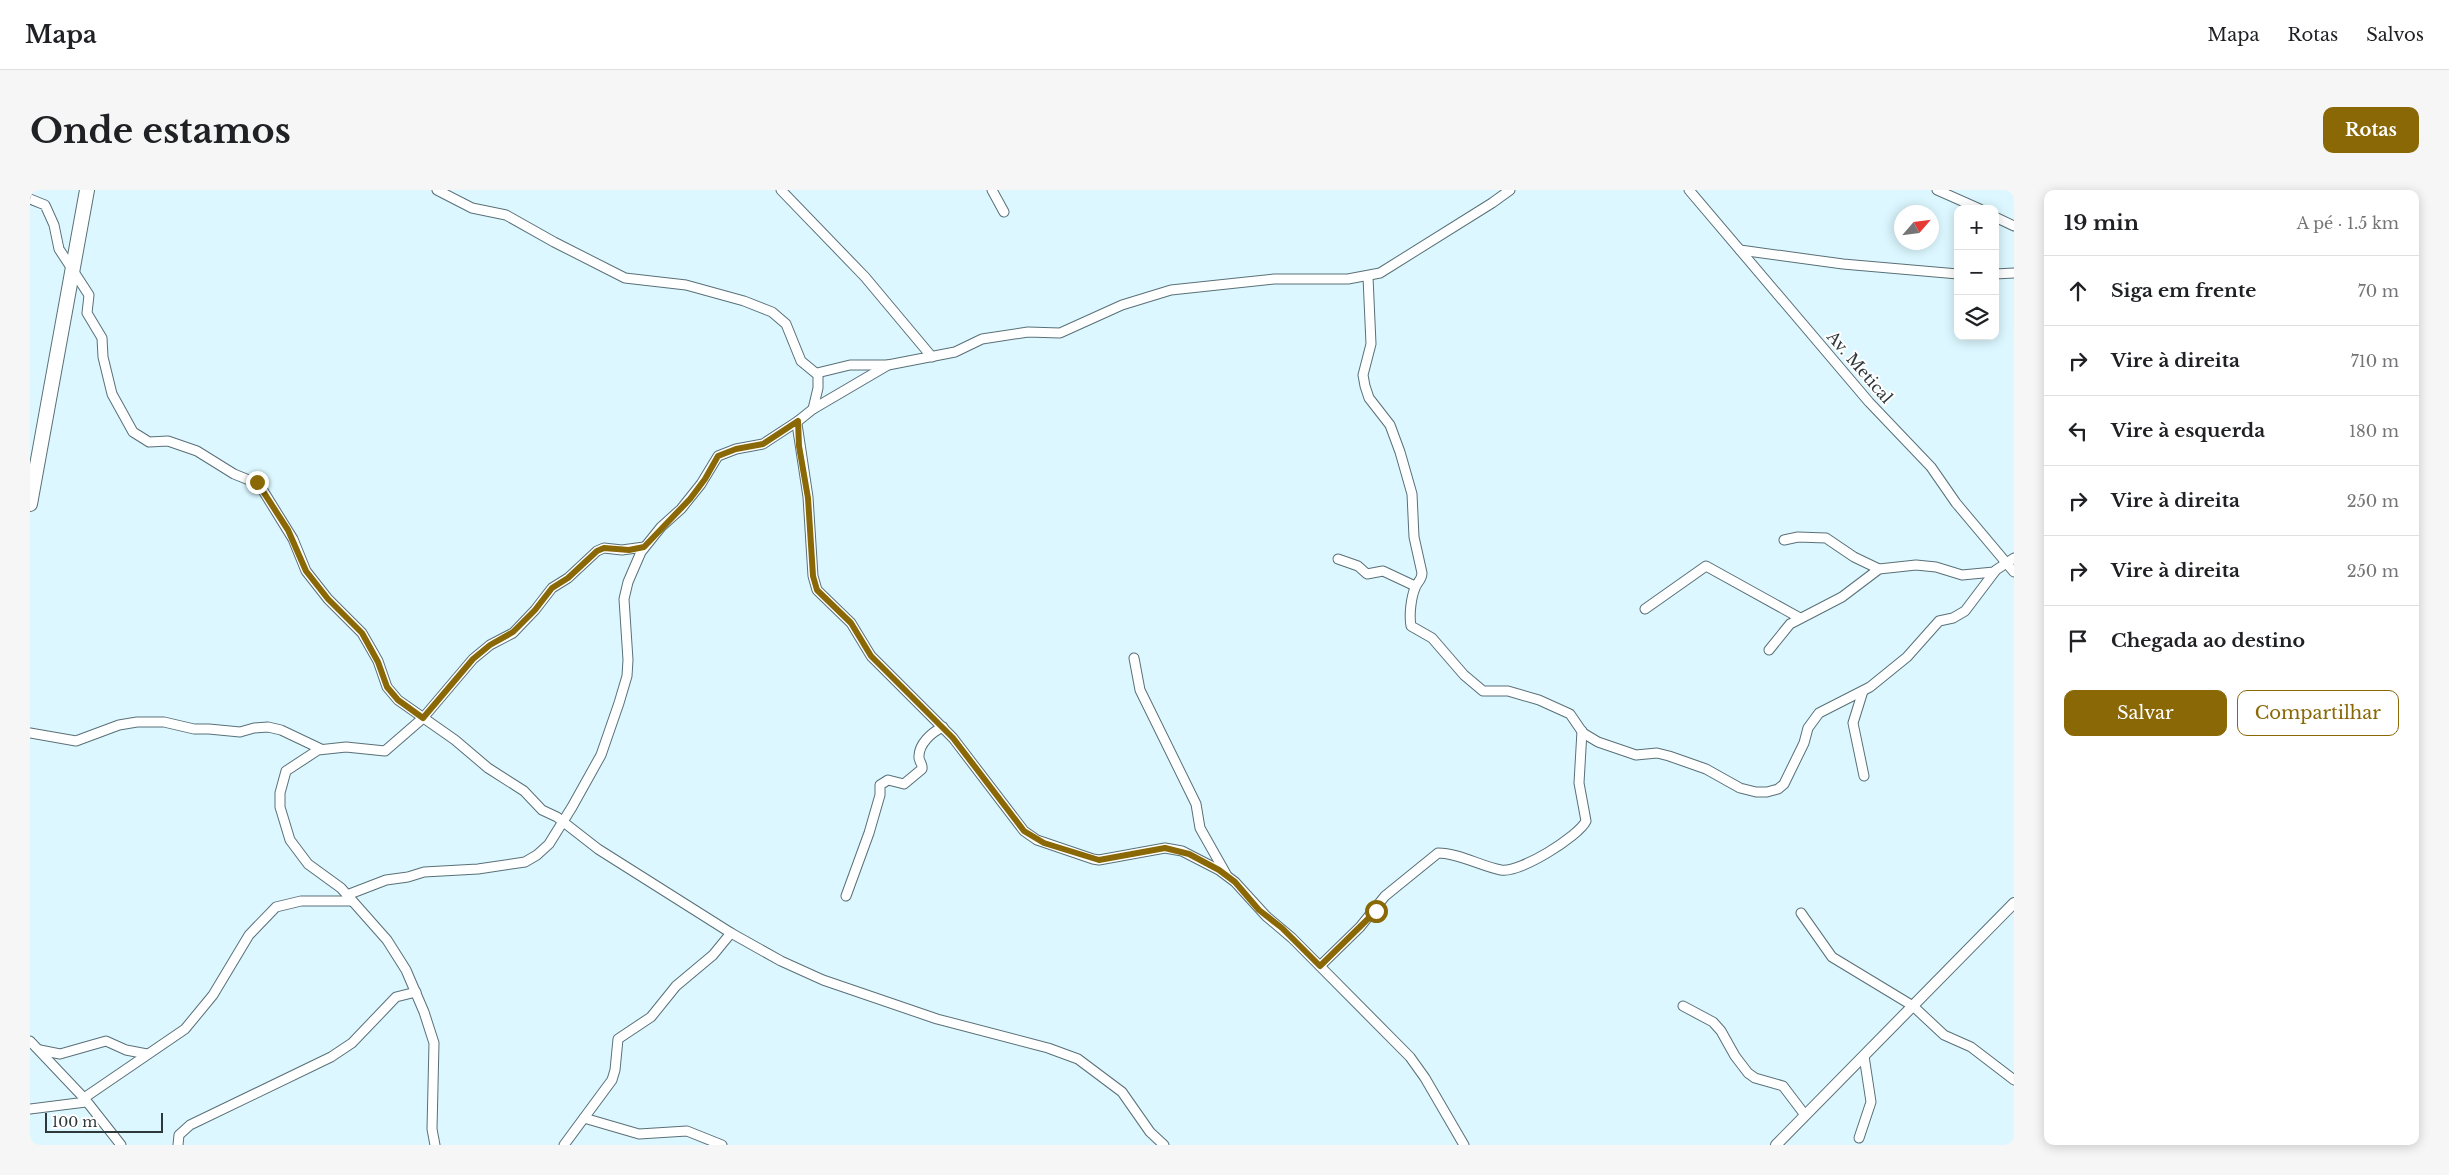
<!DOCTYPE html>
<html lang="pt">
<head>
<meta charset="utf-8">
<style>
	body { margin:0; font-family:"Libre Baskerville",serif; background:#f6f6f6; color:#202124 }
	.controls { position:absolute; right:15px; top:15px; display:grid; overflow:hidden; border-radius:10px; box-shadow:0 2px 12px #0003 }
	.controls button { width:45px; height:45px; display:grid; place-items:center; padding:0; border:0; border-bottom:1px solid #e0e0e0; background:#fff; color:#202124; font:25px sans-serif }
	.compass { position:absolute; left:1864px; top:15px; width:45px; height:45px; border-radius:50%; background:#fff; box-shadow:0 2px 12px #0003; rotate:62deg }
	.scale { position:absolute; left:15px; bottom:12px; width:118px; box-sizing:border-box; padding-left:5px; border:2px solid #2d383b; border-top:0; font-size:14px; line-height:18px; white-space:nowrap; color:#2d383b; -webkit-text-stroke:4px #fff; paint-order:stroke }
	.stop { position:absolute; width:15px; height:15px; margin:-11px; border:4px solid #896805; border-radius:50%; background:#fff }
	.stop.end { background:#896805; border-color:#fff; box-shadow:0 1px 5px #0008 }
	.list { margin:0; padding:0; list-style:none }
	h2 { display:flex; justify-content:space-between; align-items:center; height:65px; margin:0; padding:0 20px; font-size:21px }
	h2 small { font-size:16px; font-weight:400; color:#757577 }
	.list li { display:grid; grid-template-columns:32px 1fr auto; gap:15px; align-items:center; box-sizing:border-box; height:70px; padding:0 20px; border-top:1px solid #e0e0e0 }
	.list b { display:block; font-size:19px; white-space:nowrap }
	.list em { font-size:16px; font-style:normal; color:#757577 }
	.actions { display:flex; gap:10px; padding:15px 20px }
	.actions a { flex:1; padding:11px 0; border:1px solid #896805; border-radius:10px; text-align:center; font-size:18px; color:#896805 }
	.actions .main { background:#896805; color:#fff }
	.icon { flex:none; width:28px; height:28px; fill:none; stroke:currentColor; stroke-width:2; stroke-linecap:round; stroke-linejoin:round }
	.map { position:relative; flex:none; width:1984px; height:955px; overflow:hidden; border-radius:10px }
	header { display:flex; align-items:center; gap:30px; box-sizing:border-box; height:70px; padding:0 25px; background:#fff; border-bottom:1px solid #e0e0e0 }
	header strong { font-size:24px }
	nav { display:flex; gap:28px; margin-inline-start:auto; font-size:18px }
	.intro { display:flex; align-items:center; justify-content:space-between; box-sizing:border-box; height:120px; padding:0 30px }
	h1 { margin:0; font-size:35px }
	.button { padding:12px 22px; border-radius:10px; background:#896805; color:#fff; font-size:18px; font-weight:700 }
	main { display:flex; gap:30px; padding:0 30px }
	aside { flex:1; background:#fff; border-radius:10px; box-shadow:0 2px 12px #0003 }
	.map>svg:first-child { display:block }
	.lines { fill:none; stroke-linecap:round; stroke-linejoin:round }
	.minor-casing { stroke:#597077; stroke-width:11 }
	.tertiary-casing { stroke:#597077; stroke-width:12 }
	.trunk-casing { stroke:#597077; stroke-width:16 }
	.minor { stroke:#fff; stroke-width:9 }
	.tertiary { stroke:#fff; stroke-width:10 }
	.trunk { stroke:#fff; stroke-width:14 }
	.route { stroke:#896805; stroke-width:6 }
	.labels { text-anchor:middle; stroke-width:4; stroke-linejoin:round; paint-order:stroke }
	.street-label { font-size:16px; fill:#2d383b; stroke:#fff }
</style>
</head>
<body>
<header>
<strong>Mapa</strong>
<nav><a>Mapa</a><a>Rotas</a><a>Salvos</a></nav>
</header>
<div class="intro"><h1>Onde estamos</h1><a class="button">Rotas</a></div>
<main>
<div class="map">
<svg width="1984" height="955" viewBox="0 0 1984 955">
	<rect width="100%" height="100%" fill="#dcf7ff"/>
	<g class="lines">
		<!-- minor casing -->
		<g class="minor-casing">
			<g id="minor">
				<path d="M407,0L442,18L476,25L524,52L595,88L656,95L714,111L742,122L756,134L771,171L788,185V198L783,219"/>
				<path d="M751,0L835,87L902,167"/>
				<path d="M962,0L974,22"/>
				<path d="M1659,0L1839,212L1901,277L1926,313L1984,382"/>
				<path d="M1907,0L1950,19"/>
				<path d="M0,9L15,15L24,35L29,59L59,105L57,123L72,148L73,167L82,204L103,242L119,252L138,251L167,261L204,284L229,294L263,349L276,381L298,409L332,443L348,471L357,497L368,510L425,550L458,578L494,601L512,620L527,627L568,659L701,743L751,771L793,790L907,829L1018,858L1048,869L1092,902L1120,942L1134,955"/>
				<path d="M1965,27L1984,36"/>
				<path d="M1710,60L1813,74L1928,84"/>
				<path d="M1965,84L1984,83"/>
				<path d="M1338,87L1341,154L1333,185L1335,196L1339,208L1360,235L1370,262L1382,304L1384,347L1392,383C1392,390 1387,392 1385,398C1381,408 1379,425 1381,436L1402,448L1434,485L1453,501H1478L1509,510L1540,524L1553,543L1568,552L1606,565L1627,563L1639,566L1676,579L1710,598L1726,602H1737L1748,599L1754,594L1774,553L1778,538L1789,523L1840,497L1877,467L1909,431L1923,428L1935,421L1966,380L1984,368"/>
				<path d="M787,183L820,175H858"/>
				<path d="M1754,350L1768,347L1796,348L1824,367L1849,379L1886,375L1906,377L1932,385L1964,382"/>
				<path d="M1308,369L1328,376L1337,384L1353,381L1385,396"/>
				<path d="M1615,419L1676,376L1770,428"/>
				<path d="M1739,460L1760,434L1812,407L1849,379"/>
				<path d="M1104,468L1110,500L1166,614L1170,638L1196,684"/>
				<path d="M1833,501L1823,533L1834,586"/>
				<path d="M0,543L46,551L89,535L107,532H134L164,539H179L210,542L224,538L238,537L251,540L291,559"/>
				<path d="M317,705L356,690L378,687L394,682L448,679L495,672L507,665L519,654L542,617L571,565L589,513L597,486L598,470L594,409L598,392L611,362L631,337L651,319L671,294L688,266L706,259L733,254L768,231"/>
				<path d="M816,706L839,643L850,605V595L858,590L874,594L892,579C893,575 890,573 889,568C888,554 902,542 913,537"/>
				<path d="M1771,723L1802,767L1883,816L1914,845L1941,857L1984,890"/>
				<path d="M1290,776L1330,737L1355,706L1408,663C1429,663 1450,676 1471,680C1490,683 1548,647 1556,631L1549,593L1552,541"/>
				<path d="M1653,816L1683,832L1691,841L1705,866L1718,883L1725,888L1753,896L1775,925"/>
				<path d="M0,851L54,908L91,955"/>
				<path d="M10,860L30,864L76,851L96,860L117,864"/>
				<path d="M54,908L155,839L183,805L219,745L246,717L271,711H322"/>
				<path d="M0,919L56,912"/>
				<path d="M554,928L609,944L657,941L692,955"/>
				<path d="M1829,948L1841,912L1834,866"/>
				<path d="M148,955L149,945L160,935L301,867L322,853L366,807L386,802"/>
				<path d="M405,955L402,939L404,853L394,822L376,780L357,750L311,698L278,674L260,650L250,617V603L256,581L288,560L316,557L355,561L393,528L443,469L460,455L483,443L505,420L522,398L538,388L567,361L574,358L592,360L614,357"/>
				<path d="M534,955L582,890L585,880L588,849L621,827L646,796L683,765L701,743"/>
				<path d="M1434,955L1395,888L1380,867L1262,748L1236,726L1205,692L1189,680L1152,661L1135,658L1069,670L1063,669L1007,650L994,641L923,548L841,466L821,433L787,400L783,386L778,307L767,234L768,231L783,219L858,175L925,162L952,149L998,142L1030,143L1092,115L1141,100L1244,89H1318L1350,83L1462,13L1480,0"/>
			</g>
		</g>
		<!-- tertiary casing -->
		<g class="tertiary-casing">
			<path id="tertiary" d="M1746,955L1984,713"/>
		</g>
		<!-- trunk casing -->
		<g class="trunk-casing">
			<path id="trunk" d="M0,314L57,0"/>
		</g>
		<!-- minor -->
		<use href="#minor" class="minor"/>
		<!-- tertiary -->
		<use href="#tertiary" class="tertiary"/>
		<!-- trunk -->
		<use href="#trunk" class="trunk"/>
	</g>
	<g class="lines">
		<!-- route -->
		<path class="route" d="M227,292L258,340L276,381L298,409L332,443L348,472L357,497L368,510L393,528L443,469L460,455L483,442L505,420L522,398L538,388L567,361L574,358L599,360L614,357L660,309L675,289L688,266L706,259L733,254L768,231L769,256L778,308L783,386L787,400L821,433L841,466L923,548L994,641L1014,653L1069,670L1135,658L1159,664L1189,680L1205,692L1229,720L1252,738L1290,776L1346,721"/>
	</g>
	<g class="labels">
		<!-- street labels -->
		<g class="street-label">
			<text transform="translate(1830 177) rotate(49)" y="6">Av. Metical</text>
		</g>
	</g>
</svg>
<div class="controls">
<button>+</button>
<button>−</button>
<button><svg class="icon" aria-label="layers" viewBox="0 0 24 24"><path d="M12 4l9 5-9 5-9-5zM3 14l9 5 9-5"/></svg></button>
</div>
<svg class="compass" viewBox="-18 -18 36 36"><path d="M0-13l5 13h-10z" fill="#e53935"/><path d="M0 13l5-13h-10z" fill="#757577"/></svg>
<div class="scale">100 m</div>
<div class="stop" style="left:1346px;top:721px"></div>
<div class="stop end" style="left:227px;top:292px"></div>
</div>
<aside>
<h2>19 min<small>A pé · 1.5 km</small></h2>
<ul class="list">
<li><svg class="icon" aria-label="ahead" viewBox="0 0 24 24"><path d="M12 20V5M6 11l6-6 6 6"/></svg><div><b>Siga em frente</b></div><em>70 m</em></li>
<li><svg class="icon" aria-label="right" viewBox="0 0 24 24"><path d="M7 20v-9h11M14 6l5 5-5 5"/></svg><div><b>Vire à direita</b></div><em>710 m</em></li>
<li><svg class="icon" aria-label="left" viewBox="0 0 24 24"><path d="M17 20v-9H6M10 6l-5 5 5 5"/></svg><div><b>Vire à esquerda</b></div><em>180 m</em></li>
<li><svg class="icon" aria-label="right" viewBox="0 0 24 24"><path d="M7 20v-9h11M14 6l5 5-5 5"/></svg><div><b>Vire à direita</b></div><em>250 m</em></li>
<li><svg class="icon" aria-label="right" viewBox="0 0 24 24"><path d="M7 20v-9h11M14 6l5 5-5 5"/></svg><div><b>Vire à direita</b></div><em>250 m</em></li>
<li><svg class="icon" aria-label="arrive" viewBox="0 0 24 24"><path d="M6 21V4h12l-3 4 3 4H6"/></svg><div><b>Chegada ao destino</b></div></li>
</ul>
<div class="actions"><a class="main">Salvar</a><a>Compartilhar</a></div>
</aside>
</main>
</body>
</html>
